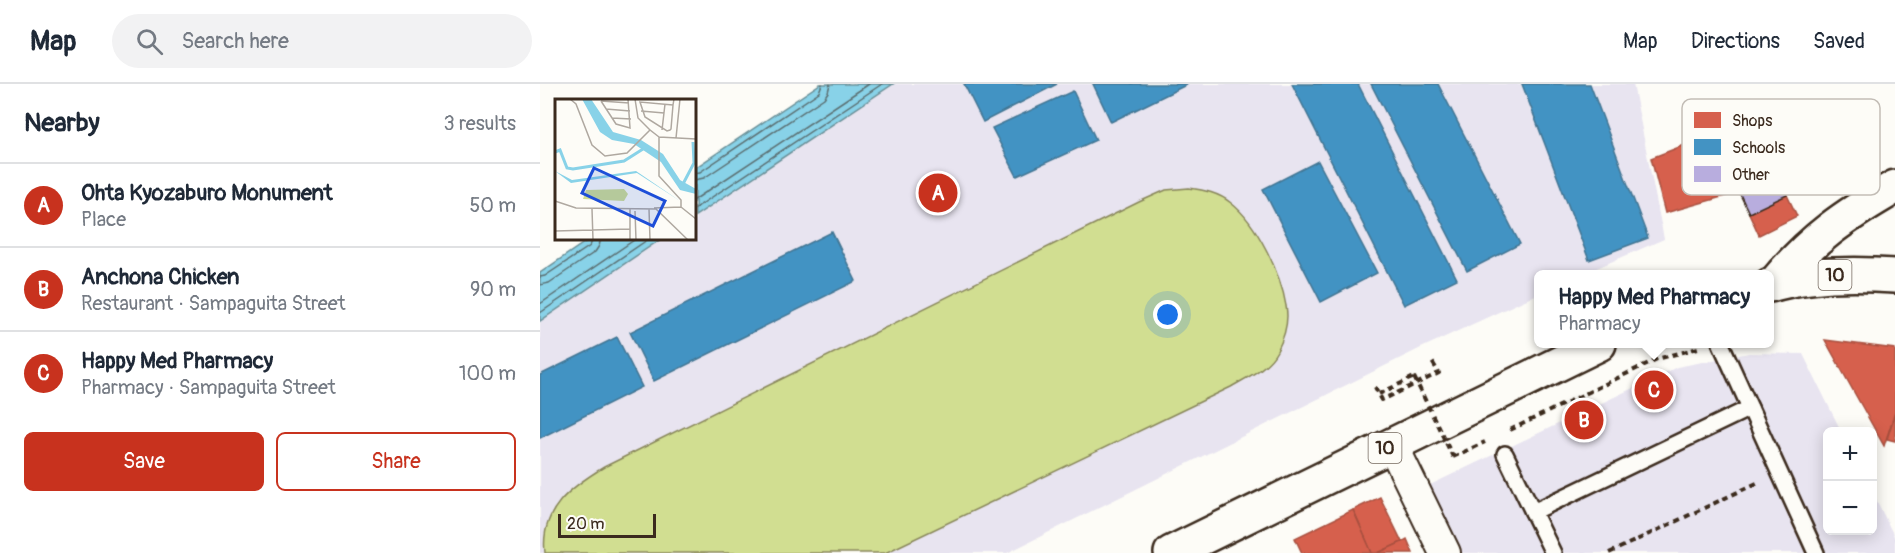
<!DOCTYPE html>
<html lang="en">
<head>
<meta charset="utf-8">
<style>
	body { margin:0; font-family:Pangolin,sans-serif; background:#f2f2f3; color:#1f2937 }
	.controls { position:absolute; right:18px; bottom:18px; display:grid; overflow:hidden; border-radius:9px; box-shadow:0 3px 15px #0003 }
	.controls button { width:54px; height:54px; display:grid; place-items:center; padding:0; border:0; border-bottom:2px solid #e0e1e3; background:#fff; color:#1f2937; font:30px sans-serif }
	.scale { position:absolute; left:18px; bottom:15px; width:98px; box-sizing:border-box; padding-left:6px; border:3px solid #3b2a1e; border-top:0; font-size:16px; line-height:21px; white-space:nowrap; color:#3b2a1e; -webkit-text-stroke:4px #fdfcf7; paint-order:stroke }
	.you { position:absolute; left:628px; top:231px; width:21px; height:21px; margin:-15px; border:4px solid #fff; border-radius:50%; background:#1a73e8; box-shadow:0 0 0 9px #1a73e833 }
	.badge { display:grid; place-items:center; width:39px; height:39px; border-radius:50%; background:#c8321e; color:#fff; font-size:20px; font-weight:700 }
	.pin { position:absolute; translate:-50% -50%; border:3px solid #fff; box-shadow:0 2px 6px #0006 }
	.popup { position:absolute; left:994px; top:186px; width:240px; height:78px; box-sizing:border-box; display:grid; place-content:center; border-radius:9px; background:#fff; filter:drop-shadow(0 2px 4px #0005); font-size:20px; white-space:nowrap; color:#747a83 }
	.popup b { font-size:22px; color:#1f2937 }
	.popup::after { content:''; position:absolute; left:50%; top:100%; margin-left:-12px; border:12px solid transparent; border-top-color:#fff }
	.list { margin:0; padding:0; list-style:none }
	h2 { display:flex; justify-content:space-between; align-items:center; height:78px; margin:0; padding:0 24px; font-size:26px }
	h2 small { font-size:20px; font-weight:400; color:#747a83 }
	.list li { display:grid; grid-template-columns:39px 1fr auto; gap:18px; align-items:center; box-sizing:border-box; height:84px; padding:0 24px; border-top:2px solid #e0e1e3 }
	.list b { display:block; font-size:22px; white-space:nowrap }
	.list p { margin:0; font-size:20px; white-space:nowrap; color:#747a83 }
	.list em { font-size:20px; font-style:normal; color:#747a83 }
	.actions { display:flex; gap:12px; padding:18px 24px }
	.actions a { flex:1; padding:14px 0; border:2px solid #c8321e; border-radius:9px; text-align:center; font-size:21px; color:#c8321e }
	.actions .main { background:#c8321e; color:#fff }
	.icon { flex:none; width:33px; height:33px; fill:none; stroke:currentColor; stroke-width:2; stroke-linecap:round; stroke-linejoin:round }
	.map { position:relative; flex:none; width:1355px; height:469px; overflow:hidden }
	header { display:flex; align-items:center; gap:36px; box-sizing:border-box; height:84px; padding:0 30px; background:#fff; border-bottom:2px solid #e0e1e3 }
	header strong { font-size:28px }
	nav { display:flex; gap:33px; margin-inline-start:auto; font-size:21px }
	.search { width:420px; height:54px; background:#f2f2f3; display:flex; align-items:center; gap:15px; box-sizing:border-box; padding:0 21px; border-radius:33px; color:#747a83; font-size:22px }
	main { display:flex }
	aside { flex:1; background:#fff }
	.map>svg:first-child { display:block }
	.built { fill:#e8e4f0 }
	.green { fill:#d1de91; stroke:#868458; stroke-width:1.5 }
	.water { fill:#88d2e8; stroke:#698f97; stroke-width:1.5 }
	.shops { fill:#d6604d; stroke:#a8503f; stroke-width:1.5 }
	.schools { fill:#4393c3; stroke:#417492; stroke-width:1.5 }
	.lines { fill:none; stroke-linecap:round; stroke-linejoin:round }
	.shore { stroke:#5a6d6f; stroke-width:1.5 }
	.building { fill:#b8adde; stroke:#3b2a1e; stroke-width:1.5 }
	.lane-casing { stroke:#3b2a1e; stroke-width:20 }
	.street-casing { stroke:#3b2a1e; stroke-width:34 }
	.secondary-casing { stroke:#3b2a1e; stroke-width:38 }
	.highway-casing { stroke:#3b2a1e; stroke-width:38 }
	.path { stroke:#3b2a1e; stroke-width:4; stroke-dasharray:6 4.5; stroke-linecap:butt }
	.lane { stroke:#fdfcf7; stroke-width:15 }
	.street { stroke:#fdfcf7; stroke-width:30 }
	.secondary { stroke:#fdfcf7; stroke-width:33 }
	.highway { stroke:#fdfcf7; stroke-width:33 }
	.path-bridge { stroke:#3b2a1e; stroke-width:4; stroke-dasharray:6 4.5; stroke-linecap:butt }
	.labels { text-anchor:middle; stroke-width:6; stroke-linejoin:round; paint-order:stroke }
	.shield { fill:#fdfcf7; stroke:#75695f; stroke-width:1.5 }
	.shield-label { font-size:18px; font-weight:bold; fill:#3b2a1e }
	.inset-river { fill:none; stroke:#88d2e8; stroke-width:3 }
	.inset-road { fill:none; stroke:#afa8a0; stroke-width:1.5 }
	.view { fill:#1d4ed8; fill-opacity:0.15; stroke:#1d4ed8; stroke-width:3 }
	.inset-edge { fill:none; stroke:#3b2a1e; stroke-width:3 }
	.key { fill:#fdfcf7; stroke:#c3bdb6; stroke-width:1.5 }
	.key-label { font-size:16px; fill:#3b2a1e }
</style>
</head>
<body>
<header>
<strong>Map</strong>
<div class="search"><svg class="icon" aria-label="search" viewBox="0 0 24 24"><circle cx="10" cy="10" r="6"/><path d="M15 15l6 6"/></svg>Search here</div>
<nav><a>Map</a><a>Directions</a><a>Saved</a></nav>
</header>
<main>
<aside>
<h2>Nearby<small>3 results</small></h2>
<ul class="list">
<li><span class="badge">A</span><div><b>Ohta Kyozaburo Monument</b><p>Place</p></div><em>50 m</em></li>
<li><span class="badge">B</span><div><b>Anchona Chicken</b><p>Restaurant · Sampaguita Street</p></div><em>90 m</em></li>
<li><span class="badge">C</span><div><b>Happy Med Pharmacy</b><p>Pharmacy · Sampaguita Street</p></div><em>100 m</em></li>
</ul>
<div class="actions"><a class="main">Save</a><a>Share</a></div>
</aside>
<div class="map">
<svg width="1355" height="469" viewBox="0 0 1355 469">
	<rect width="100%" height="100%" fill="#fdfcf7"/>
	<filter id="ink" filterUnits="userSpaceOnUse"><feTurbulence type="fractalNoise" baseFrequency=".0167" numOctaves="2"/><feDisplacementMap in="SourceGraphic" scale="12" xChannelSelector="R" yChannelSelector="G"/><feConvolveMatrix kernelMatrix="1 2 1 2 8 2 1 2 1" color-interpolation-filters="sRGB"/></filter>
	<g filter="url(#ink)">
		<!-- built -->
		<g class="built">
			<path d="M353,0H1093L1124,155L1043,190H998V210L881,264L467,469H0V237L121,155L154,154L155,132Z"/>
			<path d="M1209,269L1263,270L1301,347L1288,348V446H1332L1333,409L1355,454V469H922L890,401L1137,283Z"/>
		</g>
		<!-- green -->
		<path class="green" d="M649,104C664,106 679,109 691,119C717,139 741,190 746,222C749,237 744,254 737,267C728,284 708,293 691,303L345,469H5C0,425 31,403 64,383L599,118L626,106Z"/>
		<!-- water -->
		<g class="water">
			<path d="M280,0H353L155,132V84Z"/>
			<path d="M51,154L121,155L0,237V189Z"/>
		</g>
		<!-- shops -->
		<g class="shops">
			<path d="M1168,52L1196,109L1125,129L1111,74Z"/>
			<path d="M1247,111L1257,132L1219,151L1209,129Z"/>
			<path d="M1285,256L1355,265V328L1344,362Z"/>
			<path d="M1355,330V357L1347,355Z"/>
			<path d="M840,413L862,458L838,469H832L813,426Z"/>
			<path d="M813,426L832,469H762L755,454Z"/>
			<path d="M867,455L873,469H838L862,458Z"/>
		</g>
		<!-- schools -->
		<g class="schools">
			<path d="M424,0H517L443,38Z"/>
			<path d="M553,0H648L571,38Z"/>
			<path d="M752,0H818L917,195L864,221Z"/>
			<path d="M831,0H898L980,160L927,187Z"/>
			<path d="M982,0H1050L1108,154L1049,176Z"/>
			<path d="M533,7L556,56L477,92L452,44Z"/>
			<path d="M778,77L837,189L781,218L723,105Z"/>
			<path d="M292,148L316,197L114,297L90,248Z"/>
			<path d="M77,253L102,303L0,354V291Z"/>
		</g>
		<g class="lines">
			<!-- shore -->
			<g class="shore">
				<path d="M154,89L160,88L279,8L282,0"/>
				<path d="M154,96L164,94L284,14L288,8L290,0"/>
				<path d="M154,116L329,0"/>
				<path d="M154,125L342,0"/>
				<path d="M0,193L5,192L50,162L53,154"/>
				<path d="M0,201L9,199L55,168L59,162L61,154"/>
				<path d="M0,220L97,154"/>
				<path d="M0,229L110,154"/>
			</g>
		</g>
		<!-- building -->
		<path class="building" d="M1222,58L1247,111L1209,129L1184,77Z"/>
		<g class="lines">
			<!-- lane casing -->
			<g class="lane-casing">
				<g id="lane">
					<path d="M1181,260L1276,469"/>
					<path d="M965,370L1013,469"/>
					<path d="M993,428L1210,324"/>
				</g>
			</g>
			<!-- street casing -->
			<g class="street-casing">
				<path id="street" d="M852,360L905,469"/>
			</g>
			<!-- secondary casing -->
			<g class="secondary-casing">
				<path id="secondary" d="M1235,199C1271,155 1306,131 1355,103"/>
			</g>
			<!-- highway casing -->
			<g class="highway-casing">
				<g id="highway">
					<path d="M1230,201C1270,189 1314,189 1355,192"/>
					<path d="M631,469L1059,260"/>
				</g>
			</g>
			<!-- path -->
			<g class="path">
				<path d="M835,303L842,316L899,289L891,276"/>
				<path d="M839,310L874,293"/>
				<path d="M970,346L1117,275L1158,264"/>
				<path d="M913,373L945,358"/>
				<path d="M1069,469L1217,399"/>
			</g>
			<!-- lane -->
			<use href="#lane" class="lane"/>
			<!-- street -->
			<use href="#street" class="street"/>
			<!-- secondary -->
			<use href="#secondary" class="secondary"/>
			<!-- highway -->
			<use href="#highway" class="highway"/>
			<!-- path-bridge -->
			<path class="path-bridge" d="M874,293L913,373"/>
		</g>
	</g>
	<g class="labels">
		<!-- shield labels -->
		<g class="shield">
			<rect x="1278.5" y="176" width="33" height="30" rx="4.5"/>
			<rect x="828.5" y="349" width="33" height="30" rx="4.5"/>
		</g>
		<g class="shield-label">
			<text x="1295" y="197">10</text>
			<text x="845" y="370">10</text>
		</g>
	</g>
	<!-- overview -->
	<g transform="translate(15 15)">
		<rect width="141" height="141" fill="#fdfcf7"/>
		<path d="M69,90L73,95L69,102L28,100L31,91Z" fill="#d1de91"/>
		<path d="M27,0H36L58,33L86,41L108,55L125,81L141,90V95L125,91L106,63L79,45L57,41L45,33ZM0,72L17,81L81,72L125,102L82,74L16,84Z" fill="#88d2e8"/>
		<path class="inset-river" d="M0,53L5,51L12,69L18,70L69,62L88,50M128,85L139,64L138,43"/>
		<path class="inset-road" d="M15,0L21,5L37,46L50,57L72,54L95,31L104,38M80,0L83,19L95,31M46,2L61,25L75,29L73,0M46,2L74,4M118,6L85,3L90,18L112,32L115,31L116,30L118,6L119,0M51,10L75,12M86,12L109,14M57,19L76,20M107,31L110,5M104,38V77L126,101V108L141,120M104,38L141,40M121,39L125,0M0,102L21,109L101,110L133,141M99,109L126,108M37,110L38,141M75,110V141M94,110L95,141M80,112L81,141M0,132L75,130"/>
		<path class="view" d="M39,69L110,102L98,127L27,94Z"/>
		<rect width="141" height="141" class="inset-edge"/>
	</g>
	<!-- legend -->
	<rect x="1142" y="15" width="198" height="96" rx="9" class="key"/>
	<rect x="1154" y="28" width="27" height="16" fill="#d6604d"/>
	<rect x="1154" y="55" width="27" height="16" fill="#4393c3"/>
	<rect x="1154" y="82" width="27" height="16" fill="#b8adde"/>
	<g class="key-label">
		<text x="1192" y="42">Shops</text>
		<text x="1192" y="69">Schools</text>
		<text x="1192" y="96">Other</text>
	</g>
</svg>
<div class="controls">
<button>+</button>
<button>−</button>
</div>
<div class="scale">20 m</div>
<div class="you"></div>
<div class="pin badge" style="left:398px;top:109px">A</div>
<div class="pin badge" style="left:1044px;top:336px">B</div>
<div class="pin badge" style="left:1114px;top:306px">C</div>
<div class="popup"><b>Happy Med Pharmacy</b>Pharmacy</div>
</div>
</main>
</body>
</html>
